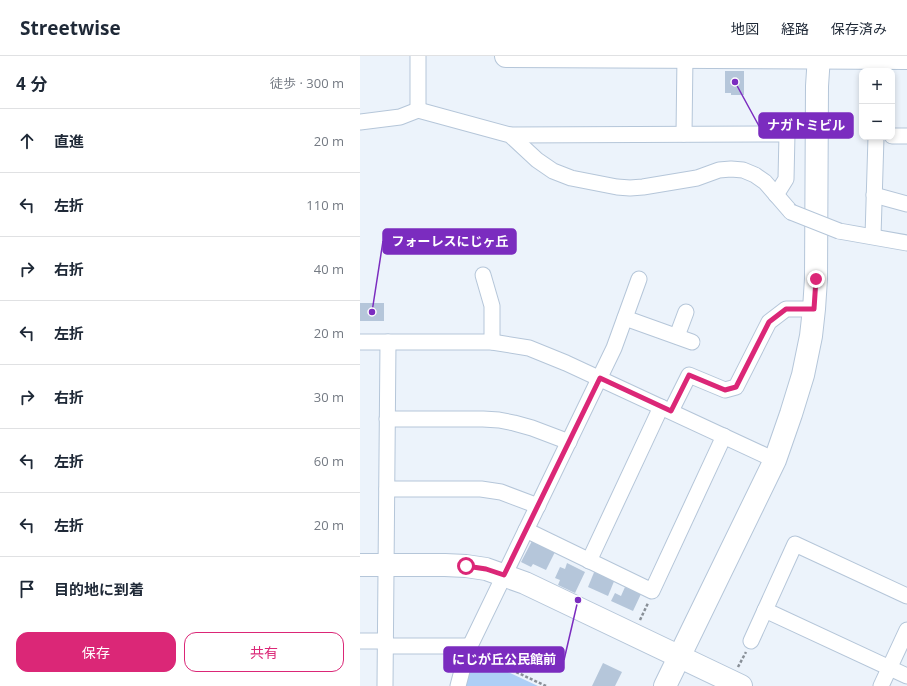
<!DOCTYPE html>
<html lang="ja">
<head>
<meta charset="utf-8">
<style>
	body { margin:0; font-family:"Open Sans","Noto Sans JP",sans-serif; background:#f6f6f7; color:#1f2937 }
	.controls { position:absolute; right:12px; top:12px; display:grid; overflow:hidden; border-radius:8px; box-shadow:0 2px 6px #0003 }
	.controls button { width:36px; height:36px; display:grid; place-items:center; padding:0; border:0; border-bottom:1px solid #e0e1e3; background:#fff; color:#1f2937; font:20px sans-serif }
	.stop { position:absolute; width:12px; height:12px; margin:-9px; border:3px solid #db2777; border-radius:50%; background:#fff }
	.stop.end { background:#db2777; border-color:#fff; box-shadow:0 1px 4px #0008 }
	.list { margin:0; padding:0; list-style:none }
	h2 { display:flex; justify-content:space-between; align-items:center; height:52px; margin:0; padding:0 16px; font-size:17px }
	h2 small { font-size:13px; font-weight:400; color:#747a83 }
	.list li { display:grid; grid-template-columns:26px 1fr auto; gap:12px; align-items:center; box-sizing:border-box; height:64px; padding:0 16px; border-top:1px solid #e0e1e3 }
	.list b { display:block; font-size:15px; white-space:nowrap }
	.list em { font-size:13px; font-style:normal; color:#747a83 }
	.actions { display:flex; gap:8px; padding:12px 16px }
	.actions a { flex:1; padding:9px 0; border:1px solid #db2777; border-radius:12px; text-align:center; font-size:14px; color:#db2777 }
	.actions .main { background:#db2777; color:#fff }
	.icon { flex:none; width:22px; height:22px; fill:none; stroke:currentColor; stroke-width:2; stroke-linecap:round; stroke-linejoin:round }
	.map { position:relative; flex:none; width:547px; height:630px; overflow:hidden }
	header { display:flex; align-items:center; gap:24px; box-sizing:border-box; height:56px; padding:0 20px; background:#fff; border-bottom:1px solid #e0e1e3 }
	header strong { font-size:19px }
	nav { display:flex; gap:22px; margin-inline-start:auto; font-size:14px }
	main { display:flex }
	aside { flex:1; background:#fff }
	.map>svg:first-child { display:block }
	.green { fill:#aecff6 }
	.building { fill:#b5c6da }
	.lines { fill:none; stroke-linecap:round; stroke-linejoin:round }
	.street-casing { stroke:#b5c6d9; stroke-width:17 }
	.secondary-casing { stroke:#b5c6d9; stroke-width:24 }
	.path { stroke:#888f97; stroke-width:2.5; stroke-dasharray:3 2; stroke-linecap:butt }
	.street { stroke:#fff; stroke-width:15 }
	.secondary { stroke:#fff; stroke-width:22 }
	.street-bridge-casing { stroke:#b5c6d9; stroke-width:17; stroke-linecap:butt }
	.street-bridge { stroke:#fff; stroke-width:15 }
	.route { stroke:#db2777; stroke-width:5 }
	.leader { fill:none; stroke:#7b2cbf; stroke-width:1.5 }
	.callout-dot { fill:#7b2cbf; stroke:#fff; stroke-width:1.5 }
	.callout { fill:#7b2cbf; stroke:#7b2cbf; stroke-width:1.5 }
	.callout-label { font-size:13px; text-anchor:middle; font-weight:bold; fill:#fff }
</style>
</head>
<body>
<header>
<strong>Streetwise</strong>
<nav><a>地図</a><a>経路</a><a>保存済み</a></nav>
</header>
<main>
<aside>
<h2>4 分<small>徒歩 · 300 m</small></h2>
<ul class="list">
<li><svg class="icon" aria-label="ahead" viewBox="0 0 24 24"><path d="M12 20V5M6 11l6-6 6 6"/></svg><div><b>直進</b></div><em>20 m</em></li>
<li><svg class="icon" aria-label="left" viewBox="0 0 24 24"><path d="M17 20v-9H6M10 6l-5 5 5 5"/></svg><div><b>左折</b></div><em>110 m</em></li>
<li><svg class="icon" aria-label="right" viewBox="0 0 24 24"><path d="M7 20v-9h11M14 6l5 5-5 5"/></svg><div><b>右折</b></div><em>40 m</em></li>
<li><svg class="icon" aria-label="left" viewBox="0 0 24 24"><path d="M17 20v-9H6M10 6l-5 5 5 5"/></svg><div><b>左折</b></div><em>20 m</em></li>
<li><svg class="icon" aria-label="right" viewBox="0 0 24 24"><path d="M7 20v-9h11M14 6l5 5-5 5"/></svg><div><b>右折</b></div><em>30 m</em></li>
<li><svg class="icon" aria-label="left" viewBox="0 0 24 24"><path d="M17 20v-9H6M10 6l-5 5 5 5"/></svg><div><b>左折</b></div><em>60 m</em></li>
<li><svg class="icon" aria-label="left" viewBox="0 0 24 24"><path d="M17 20v-9H6M10 6l-5 5 5 5"/></svg><div><b>左折</b></div><em>20 m</em></li>
<li><svg class="icon" aria-label="arrive" viewBox="0 0 24 24"><path d="M6 21V4h12l-3 4 3 4H6"/></svg><div><b>目的地に到着</b></div></li>
</ul>
<div class="actions"><a class="main">保存</a><a>共有</a></div>
</aside>
<div class="map">
<svg width="547" height="630" viewBox="0 0 547 630">
	<rect width="100%" height="100%" fill="#ecf3fb"/>
	<!-- green -->
	<path class="green" d="M113,598L117,600L116,601L178,630H103Z"/>
	<!-- building -->
	<g class="building">
		<path d="M365,15H384V39H371V37H365Z"/>
		<rect x="0" y="247" width="24" height="18"/>
		<path d="M172,485L195,496L186,514L173,508L171,511L161,506Z"/>
		<path d="M207,507L225,516L215,537L198,529L200,524L195,522L200,511L205,513Z"/>
		<path d="M235,514L255,523L248,540L228,531Z"/>
		<path d="M265,531L281,538L273,555L251,545L255,537L261,540Z"/>
		<path d="M243,607L262,616L255,630H232Z"/>
	</g>
	<g class="lines">
		<!-- street casing -->
		<g class="street-casing">
			<g id="street">
				<path d="M58,0V54"/>
				<path d="M0,66L40,61L58,54L150,79L177,104L193,115L211,122L257,131L270,132L283,131L337,122L359,114L371,113L383,114L395,119L405,126L431,156"/>
				<path d="M324,78L325,0"/>
				<path d="M150,79L427,78L426,123L416,139"/>
				<path d="M532,80H547"/>
				<path d="M514,139L547,148"/>
				<path d="M479,175L547,187"/>
				<path d="M513,180L516,81"/>
				<path d="M123,219L132,250V286"/>
				<path d="M265,262L332,286"/>
				<path d="M317,280L326,256"/>
				<path d="M0,286H132L169,292L206,307L415,404"/>
				<path d="M311,355L329,319L365,334L376,331L409,266L426,253H454"/>
				<path d="M27,363H123L139,364L154,367L172,372L209,386"/>
				<path d="M27,433H121L141,436L178,450"/>
				<path d="M166,474L292,535L364,380"/>
				<path d="M229,505L301,351"/>
				<path d="M405,554L547,620"/>
				<path d="M0,585H26"/>
				<path d="M391,585L435,488L547,540"/>
				<path d="M26,590H110"/>
				<path d="M25,630L28,286"/>
				<path d="M98,630L104,607L110,590L254,292L279,223"/>
				<path d="M521,630L547,574"/>
			</g>
		</g>
		<!-- secondary casing -->
		<g class="secondary-casing">
			<g id="secondary">
				<path d="M146,0L547,2"/>
				<path d="M0,509H85L106,510L126,513L165,527L381,630"/>
				<path d="M305,630L415,404L431,358L443,319L451,280L454,253L456,223L457,30L459,0"/>
			</g>
		</g>
		<!-- path -->
		<g class="path">
			<path d="M280,564L288,547"/>
			<path d="M120,599L186,630"/>
			<path d="M378,611L386,596"/>
		</g>
		<!-- street -->
		<use href="#street" class="street"/>
		<!-- secondary -->
		<use href="#secondary" class="secondary"/>
		<!-- street-bridge casing -->
		<g class="street-bridge-casing">
			<path id="street-bridge" d="M431,156L479,175"/>
		</g>
		<!-- street-bridge -->
		<use href="#street-bridge" class="street-bridge"/>
	</g>
	<g class="lines">
		<!-- route -->
		<path class="route" d="M106,510L126,513L144,519L240,322L311,355L329,319L365,334L376,331L409,266L426,253H454L456,223"/>
	</g>
	<!-- callouts -->
	<path class="leader" d="M375 26L399 70M12 256L23 185M218 544L204 604"/>
	<g class="callout-dot">
		<circle cx="375" cy="26" r="4"/>
		<circle cx="12" cy="256" r="4"/>
		<circle cx="218" cy="544" r="4"/>
	</g>
	<g class="callout">
		<rect x="399" y="57" width="94" height="25" rx="4"/>
		<rect x="23" y="173" width="133" height="25" rx="4"/>
		<rect x="84" y="591" width="120" height="25" rx="4"/>
	</g>
	<g class="callout-label">
		<text x="446" y="74">ナガトミビル</text>
		<text x="90" y="190">フォーレスにじヶ丘</text>
		<text x="144" y="608">にじが丘公民館前</text>
	</g>
</svg>
<div class="controls">
<button>+</button>
<button>−</button>
</div>
<div class="stop" style="left:106px;top:510px"></div>
<div class="stop end" style="left:456px;top:223px"></div>
</div>
</main>
</body>
</html>
